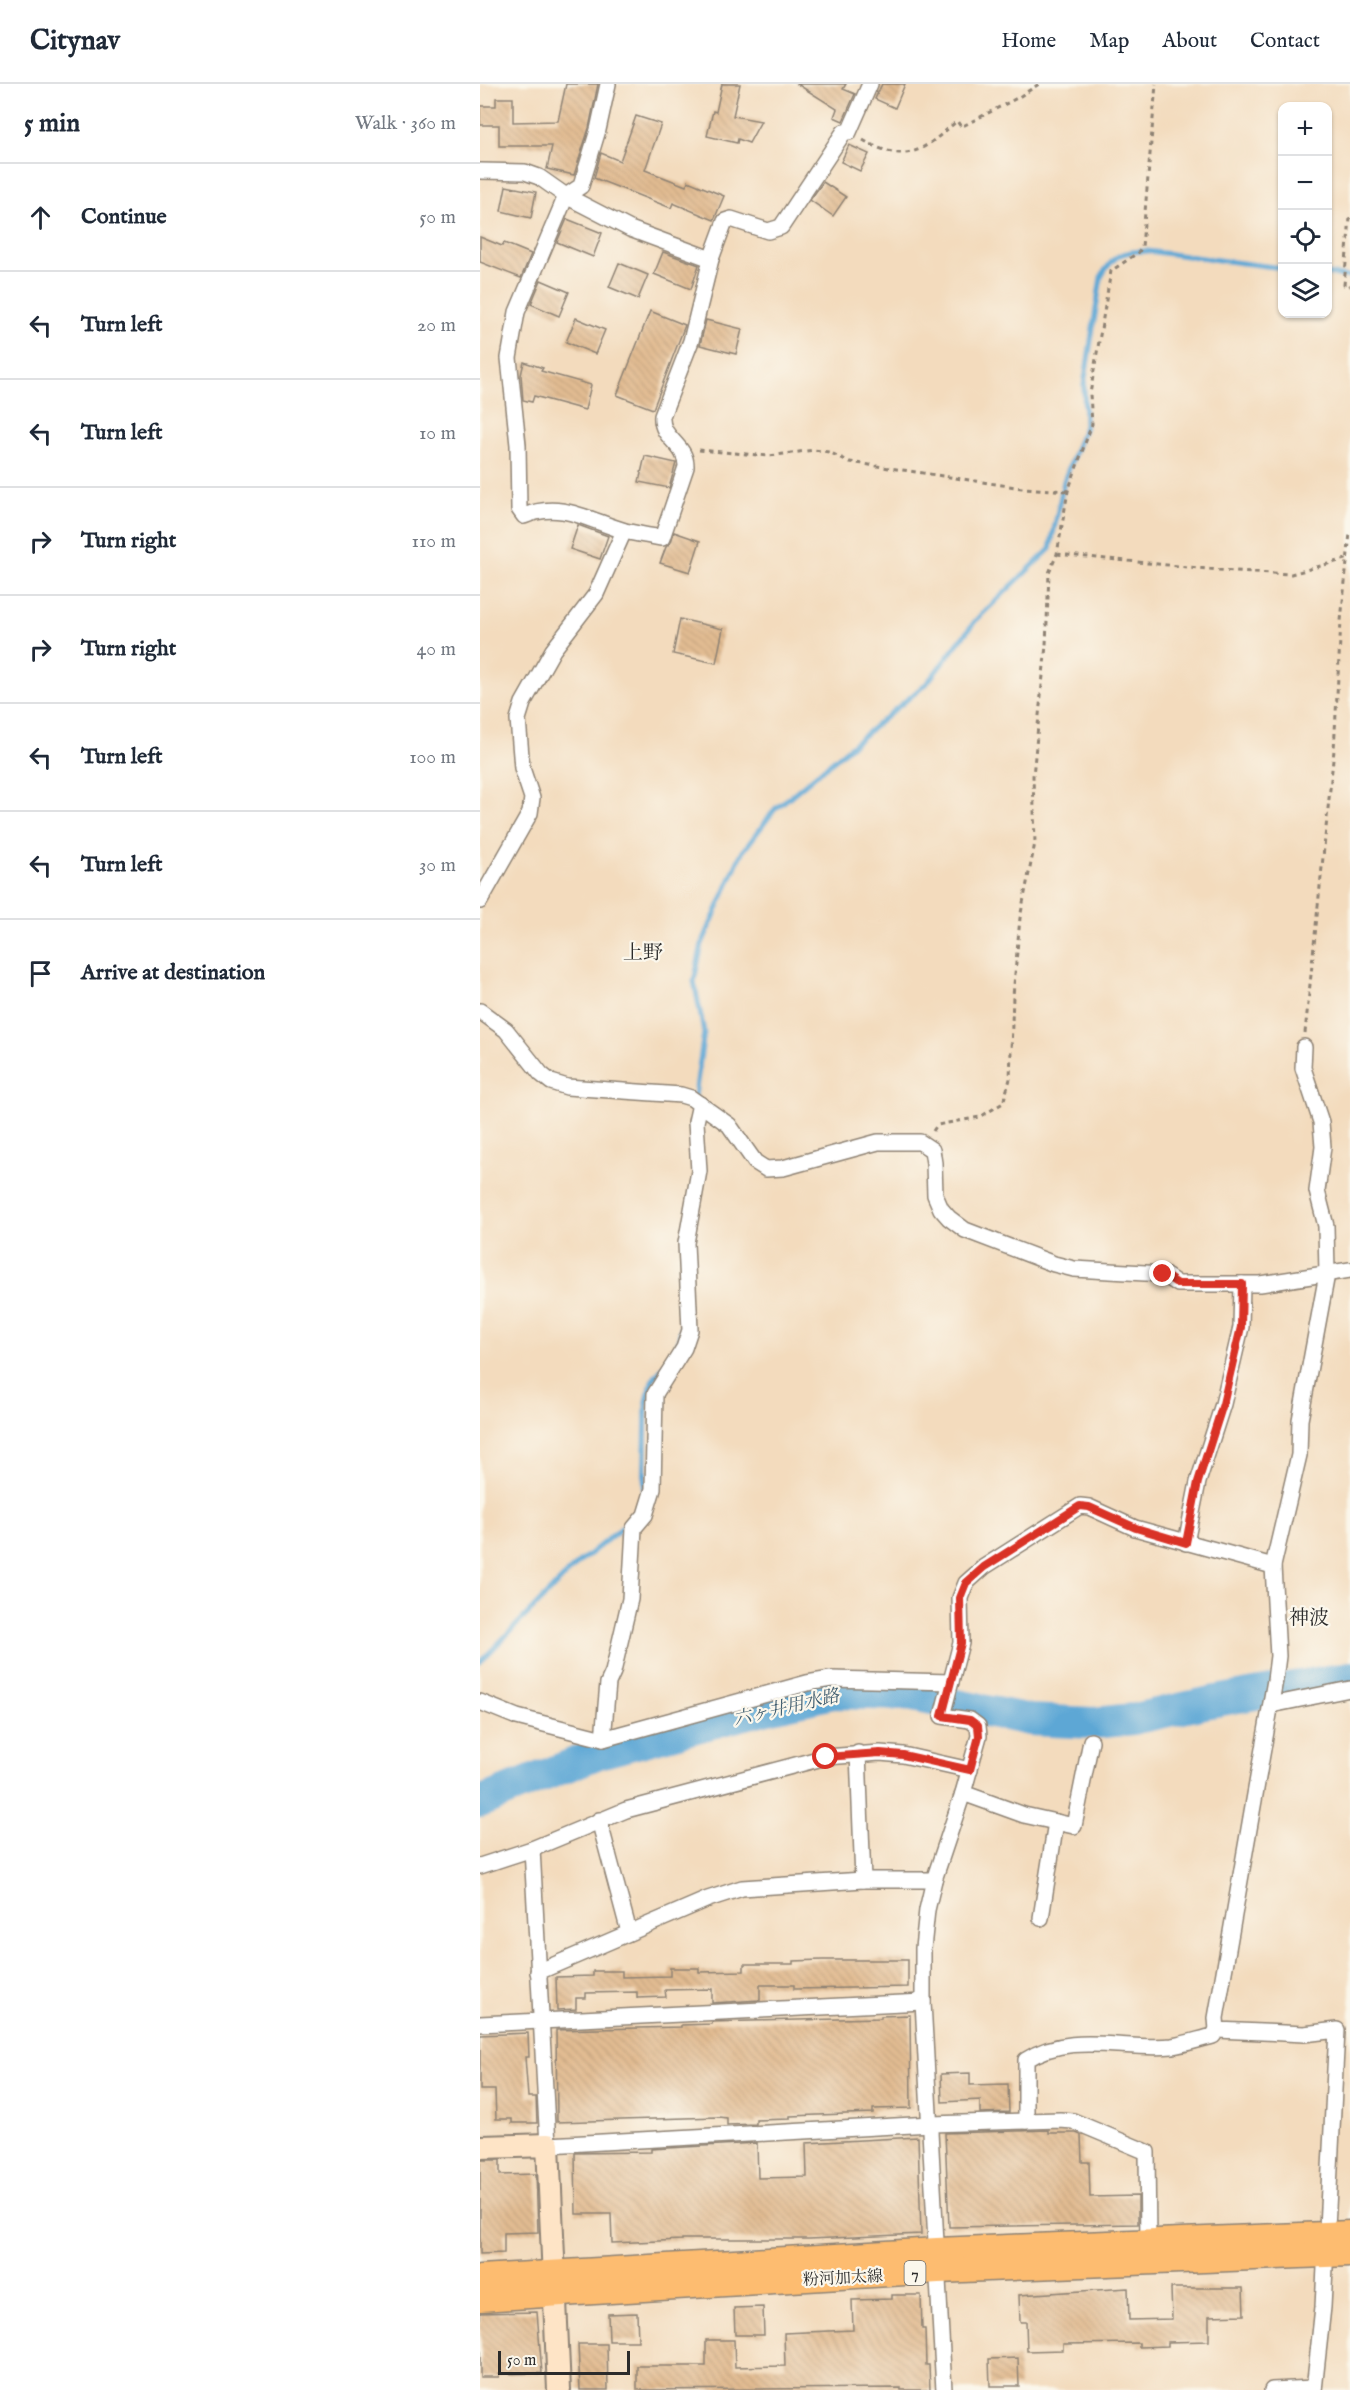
<!DOCTYPE html>
<html lang="en">
<head>
<meta charset="utf-8">
<style>
	body { margin:0; font-family:"IM FELL English","Noto Serif JP",serif; background:#f6f6f7; color:#1f2937 }
	.controls { position:absolute; right:18px; top:18px; display:grid; overflow:hidden; border-radius:12px; box-shadow:0 2px 4px #0004 }
	.controls button { width:54px; height:54px; display:grid; place-items:center; padding:0; border:0; border-bottom:2px solid #e0e1e3; background:#fff; color:#1f2937; font:30px sans-serif }
	.scale { position:absolute; left:18px; bottom:15px; width:132px; box-sizing:border-box; padding-left:6px; border:3px solid #2b2b2b; border-top:0; font-size:16px; line-height:21px; white-space:nowrap; color:#2b2b2b; -webkit-text-stroke:4px #fbf7ec; paint-order:stroke }
	.stop { position:absolute; width:18px; height:18px; margin:-14px; border:4px solid #d93025; border-radius:50%; background:#fff }
	.stop.end { background:#d93025; border-color:#fff; box-shadow:0 2px 6px #0008 }
	.list { margin:0; padding:0; list-style:none }
	h2 { display:flex; justify-content:space-between; align-items:center; height:78px; margin:0; padding:0 24px; font-size:26px }
	h2 small { font-size:20px; font-weight:400; color:#747a83 }
	.list li { display:grid; grid-template-columns:39px 1fr auto; gap:18px; align-items:center; box-sizing:border-box; height:108px; padding:0 24px; border-top:2px solid #e0e1e3 }
	.list b { display:block; font-size:22px; white-space:nowrap }
	.list em { font-size:20px; font-style:normal; color:#747a83 }
	.icon { flex:none; width:33px; height:33px; fill:none; stroke:currentColor; stroke-width:2; stroke-linecap:round; stroke-linejoin:round }
	.map { position:relative; flex:none; width:870px; height:2306px; overflow:hidden }
	header { display:flex; align-items:center; gap:36px; box-sizing:border-box; height:84px; padding:0 30px; background:#fff; border-bottom:2px solid #e0e1e3 }
	header strong { font-size:28px }
	nav { display:flex; gap:33px; margin-inline-start:auto; font-size:21px }
	main { display:flex }
	aside { flex:1; background:#fff }
	.map>svg:first-child { display:block }
	.lines { fill:none; stroke-linecap:round; stroke-linejoin:round }
	.stream { stroke:#5da7d5; stroke-width:5 }
	.river { stroke:#5da7d5; stroke-width:32 }
	.building { fill:url(#building-back-hatch) }
	.street-casing { stroke:#8f8374; stroke-width:18 }
	.secondary-casing { stroke:#8f8374; stroke-width:26 }
	.primary-casing { stroke:#8f8374; stroke-width:27 }
	.path { stroke:#8f8374; stroke-width:3; stroke-dasharray:4.5 4.5; stroke-linecap:butt }
	.street { stroke:#fff; stroke-width:15 }
	.secondary { stroke:#fee4c6; stroke-width:22 }
	.primary { stroke:#fdbc70; stroke-width:24 }
	.route { stroke:#d93025; stroke-width:8 }
	.labels { text-anchor:middle; stroke-width:4.5; stroke-linejoin:round; paint-order:stroke }
	.shield { fill:#fbf7ec; stroke:#696865; stroke-width:1.5 }
	.shield-label { font-size:15px; font-weight:bold; fill:#2b2b2b }
	.street-label { font-size:16px; fill:#2b2b2b; stroke:#fbf7ec }
	.water-label { font-size:18px; font-style:italic; fill:#3f5d6f; stroke:#fbf7ec }
	.quarter-label { font-size:20px; fill:#2b2b2b; stroke:#fbf7ec }
</style>
</head>
<body>
<header>
<strong>Citynav</strong>
<nav><a>Home</a><a>Map</a><a>About</a><a>Contact</a></nav>
</header>
<main>
<aside>
<h2>5 min<small>Walk · 360 m</small></h2>
<ul class="list">
<li><svg class="icon" aria-label="ahead" viewBox="0 0 24 24"><path d="M12 20V5M6 11l6-6 6 6"/></svg><div><b>Continue</b></div><em>50 m</em></li>
<li><svg class="icon" aria-label="left" viewBox="0 0 24 24"><path d="M17 20v-9H6M10 6l-5 5 5 5"/></svg><div><b>Turn left</b></div><em>20 m</em></li>
<li><svg class="icon" aria-label="left" viewBox="0 0 24 24"><path d="M17 20v-9H6M10 6l-5 5 5 5"/></svg><div><b>Turn left</b></div><em>10 m</em></li>
<li><svg class="icon" aria-label="right" viewBox="0 0 24 24"><path d="M7 20v-9h11M14 6l5 5-5 5"/></svg><div><b>Turn right</b></div><em>110 m</em></li>
<li><svg class="icon" aria-label="right" viewBox="0 0 24 24"><path d="M7 20v-9h11M14 6l5 5-5 5"/></svg><div><b>Turn right</b></div><em>40 m</em></li>
<li><svg class="icon" aria-label="left" viewBox="0 0 24 24"><path d="M17 20v-9H6M10 6l-5 5 5 5"/></svg><div><b>Turn left</b></div><em>100 m</em></li>
<li><svg class="icon" aria-label="left" viewBox="0 0 24 24"><path d="M17 20v-9H6M10 6l-5 5 5 5"/></svg><div><b>Turn left</b></div><em>30 m</em></li>
<li><svg class="icon" aria-label="arrive" viewBox="0 0 24 24"><path d="M6 21V4h12l-3 4 3 4H6"/></svg><div><b>Arrive at destination</b></div></li>
</ul>
</aside>
<div class="map">
<svg width="870" height="2306" viewBox="0 0 870 2306">
	<defs>
		<pattern id="building-back-hatch" width="6" height="6" patternUnits="userSpaceOnUse" patternTransform="scale(1.5)"><rect width="6" height="6" fill="#e2bc92"/><path d="M-1 5l2 2M0 0l6 6M5-1l2 2" fill="none" stroke="#c2a27e"/></pattern>
	</defs>
	<rect width="100%" height="100%" fill="#fbf7ec"/>
	<filter id="ink" filterUnits="userSpaceOnUse"><feTurbulence type="fractalNoise" baseFrequency=".0167" numOctaves="2"/><feDisplacementMap in="SourceGraphic" scale="12" xChannelSelector="R" yChannelSelector="G"/><feConvolveMatrix kernelMatrix="1 2 1 2 8 2 1 2 1" color-interpolation-filters="sRGB"/></filter>
	<filter id="wash" filterUnits="userSpaceOnUse"><feTurbulence type="fractalNoise" baseFrequency=".008" numOctaves="4" result="noise"/><feDisplacementMap in="SourceGraphic" scale="24" xChannelSelector="R" yChannelSelector="G"/><feGaussianBlur stdDeviation="1.35" result="paint"/><feColorMatrix in="noise" values="0 0 0 0 0 0 0 0 0 0 0 0 0 0 0 0 0 1.4 0 .05"/><feComposite in="paint" operator="in"/></filter>
	<g filter="url(#wash)">
		<rect width="100%" height="100%" fill="#f3dbbd"/>
		<g class="lines">
			<!-- stream -->
			<g class="stream">
				<path d="M848,190L870,193"/>
				<path d="M215,1012L224,948L214,897L222,860L261,770L295,725L447,599L496,536L570,465L584,397L605,342L604,301L621,193C634,170 642,167 667,167L802,184"/>
				<path d="M197,1263L203,1237"/>
				<path d="M0,1578L96,1481L149,1438L164,1418L166,1321L172,1297L189,1275"/>
			</g>
			<!-- river -->
			<path class="river" d="M0,1718L119,1669L284,1625L354,1609L428,1611L550,1636L614,1639L653,1635L730,1618L870,1593"/>
		</g>
		<g id="blocks">
			<!-- building -->
			<g class="building">
				<path d="M86,0H118L109,44L94,91L67,85L72,62H19V41H0V22H16V14H33V38L78,37Z"/>
				<path d="M242,0H260L253,32L281,37L269,59L258,55L257,59L227,52L233,27L236,28Z"/>
				<path d="M317,0H366L363,5L375,10L363,37L354,33L357,25Z"/>
				<path d="M402,0H425L415,24L395,15Z"/>
				<path d="M156,32L181,40L165,86L206,102L208,97L244,112L234,136L193,119L191,124L114,94L121,69L140,77Z"/>
				<path d="M369,61L389,70L380,87L361,78Z"/>
				<path d="M343,98L366,113L353,132L330,116Z"/>
				<path d="M26,102L56,108L51,134L21,127Z"/>
				<path d="M87,135L122,149L113,173L77,158Z"/>
				<path d="M0,153L22,162L24,159L51,170L41,194L0,178Z"/>
				<path d="M183,168L219,181L211,205L174,190Z"/>
				<path d="M139,179L168,191L158,215L129,203Z"/>
				<path d="M61,196L89,208L79,232L51,220Z"/>
				<path d="M170,227L205,241L173,325L137,311Z"/>
				<path d="M96,234L125,246L115,270L86,258Z"/>
				<path d="M226,236L262,245L256,270L220,261Z"/>
				<path d="M44,278L63,284L61,287L111,301L105,326L54,312L52,318L43,316L41,291Z"/>
				<path d="M165,372L196,379L189,404L159,398Z"/>
				<path d="M98,441L128,452L120,475L90,465Z"/>
				<path d="M194,448L220,457L210,488L180,479L186,463L191,458Z"/>
				<path d="M200,535L243,545L236,579L193,570Z"/>
				<path d="M342,1876H428V1903L314,1905V1901H280V1916L232,1919V1905L185,1906L186,1913L157,1914V1908L106,1909V1914H96V1925L77,1926L76,1893L113,1892V1887H142V1893L190,1892V1884H219V1888L264,1887V1880H313V1877Z"/>
				<path d="M430,1931L431,2024L393,2025V2029L310,2032V2035L276,2036V2040L247,2041V2034L238,2033L77,2038L76,1946L201,1943V1941L232,1940V1938L401,1934V1932Z"/>
				<path d="M48,1949L49,1973H45L48,2013H56L57,2039H32V2035H16L15,2006H0V1951Z"/>
				<path d="M490,1989V2001L528,2000L529,2028L500,2029V2016L462,2018L461,1990Z"/>
				<path d="M569,2046V2049H596L601,2051L602,2078H609L610,2113L658,2112V2140L469,2143L465,2049Z"/>
				<path d="M438,2053L441,2150L329,2155H202V2156L132,2159L131,2130H96L95,2069L171,2068V2065L277,2059L278,2094L327,2093L326,2059Z"/>
				<path d="M0,2076H20V2091L56,2090L58,2148L24,2149V2169L0,2170Z"/>
				<path d="M648,2204L649,2236L692,2235L691,2204H763L764,2231L729,2232V2257L688,2258V2262L659,2263V2259L583,2260V2266L547,2267L546,2238H540L539,2211Z"/>
				<path d="M412,2211H441L442,2245H445L446,2281H449L450,2306H421V2304L157,2306V2282H226V2256H254L255,2283L305,2282L304,2249L373,2246L372,2216L412,2215Z"/>
				<path d="M283,2223L284,2251H255L254,2224Z"/>
				<path d="M57,2228L62,2289L19,2290V2293H0V2229Z"/>
				<path d="M157,2229L158,2257H129L128,2230Z"/>
				<path d="M98,2260H127L128,2306H100Z"/>
				<path d="M538,2274L539,2302H510L509,2275Z"/>
			</g>
		</g>
	</g>
	<g filter="url(#ink)">
		<use href="#blocks" fill-opacity="0" stroke="#8f8374" stroke-width="1.5"/>
		<g class="lines">
			<!-- street casing -->
			<g class="street-casing">
				<g id="street">
					<path d="M128,0L118,46L101,102L86,112L37,228L29,274L38,361L39,425L44,432C80,416 110,437 145,447C157,450 170,452 182,454L206,383C207,360 180,355 182,332L211,257L231,175L245,137L251,135L288,147L301,143L364,48H369L390,0"/>
					<path d="M0,87L45,88L59,93L86,112L150,145L231,175"/>
					<path d="M0,817L50,729L52,714L42,684L38,635L43,619L73,566L116,510L144,447"/>
					<path d="M0,927L26,946L61,990L71,998L87,1003L201,1011L211,1014L249,1041L275,1078L286,1085L303,1084L398,1058H440L452,1066L454,1079L455,1111L461,1125L469,1134L485,1146L574,1180L594,1185L683,1190L698,1200H780L870,1186"/>
					<path d="M824,963L823,984L841,1038L843,1063L837,1107L846,1142L847,1190L820,1336L819,1371L793,1482L798,1572L795,1596L736,1934L737,1946L824,1950L857,1946L843,2223L834,2306"/>
					<path d="M706,1459L718,1398L743,1320L761,1243L762,1200"/>
					<path d="M0,1618L37,1633L123,1655L327,1599L351,1595L471,1598"/>
					<path d="M791,1621L870,1605"/>
					<path d="M123,1655L128,1599L133,1588L150,1515L154,1444L165,1431L173,1405L175,1310L204,1264L210,1246L206,1159L219,1087L216,1038L220,1020"/>
					<path d="M378,1669L383,1796"/>
					<path d="M483,1709L544,1731L594,1742L611,1657"/>
					<path d="M119,1736L149,1848"/>
					<path d="M52,1765L68,2061L451,2040L580,2036L593,2037L667,2068L668,2158"/>
					<path d="M0,1782L52,1765L146,1726L346,1673L400,1669L423,1671L490,1686"/>
					<path d="M561,1834L576,1738"/>
					<path d="M58,1888L228,1815L262,1804L383,1796H454"/>
					<path d="M0,1940L443,1918"/>
					<path d="M546,2037V1976C590,1947 644,1967 692,1962C706,1960 720,1955 733,1952L737,1946"/>
					<path d="M464,2306L443,1918V1864L447,1826L454,1796L483,1709L499,1652L498,1642L490,1636L462,1632L481,1559L480,1514L486,1499L504,1483L600,1422L609,1423L655,1444L793,1482"/>
					<path d="M792,2306L834,2304"/>
				</g>
			</g>
			<!-- secondary casing -->
			<g class="secondary-casing">
				<path id="secondary" d="M0,2063L68,2061L79,2306"/>
			</g>
			<!-- primary casing -->
			<g class="primary-casing">
				<g id="primary">
					<path d="M0,2193L457,2166L870,2149"/>
					<path d="M0,2215L458,2187L870,2170"/>
				</g>
			</g>
			<!-- path -->
			<g class="path">
				<path d="M383,56C428,82 443,66 477,37L481,43L539,13L559,0"/>
				<path d="M870,134L864,201L870,202"/>
				<path d="M219,366L289,372L334,366L349,368L370,378L542,404L588,407"/>
				<path d="M577,470L738,486L811,490L870,474"/>
				<path d="M825,949L854,666L861,537L870,449"/>
				<path d="M453,1047L457,1041L500,1033L523,1019L530,995L533,912L540,834L555,759L553,692L566,561L569,489L577,470L588,407L612,340L610,310L631,187L659,168L662,163L676,0"/>
			</g>
			<!-- street -->
			<use href="#street" class="street"/>
			<!-- secondary -->
			<use href="#secondary" class="secondary"/>
			<!-- primary -->
			<use href="#primary" class="primary"/>
		</g>
	</g>
	<g class="lines" filter="url(#ink)">
		<!-- route -->
		<path class="route" d="M346,1673L400,1669L423,1671L490,1686L499,1652L498,1642L490,1636L462,1632L481,1559L480,1514L486,1499L504,1483L600,1422L609,1423L656,1444L706,1459L718,1398L743,1320L761,1243L762,1200H698L683,1190"/>
	</g>
	<g class="labels">
		<!-- shield labels -->
		<rect class="shield" x="424.5" y="2177" width="21" height="24" rx="4.5"/>
		<g class="shield-label">
			<text x="435" y="2194">7</text>
		</g>
		<!-- street labels -->
		<g class="street-label">
			<text transform="translate(363 2193) rotate(-3)" y="6">粉河加太線</text>
		</g>
		<!-- water labels -->
		<g class="water-label">
			<text transform="translate(306 1623) rotate(-13)" y="6">六ヶ井用水路</text>
		</g>
		<!-- quarter labels -->
		<g class="quarter-label">
			<text x="163" y="875">上野</text>
			<text x="829" y="1540">神波</text>
		</g>
	</g>
</svg>
<div class="controls">
<button>+</button>
<button>−</button>
<button><svg class="icon" aria-label="locate" viewBox="0 0 24 24"><circle cx="12" cy="12" r="6"/><path d="M12 2v4M12 18v4M2 12h4M18 12h4"/></svg></button>
<button><svg class="icon" aria-label="layers" viewBox="0 0 24 24"><path d="M12 4l9 5-9 5-9-5zM3 14l9 5 9-5"/></svg></button>
</div>
<div class="scale">50 m</div>
<div class="stop" style="left:346px;top:1673px"></div>
<div class="stop end" style="left:683px;top:1190px"></div>
</div>
</main>
</body>
</html>
